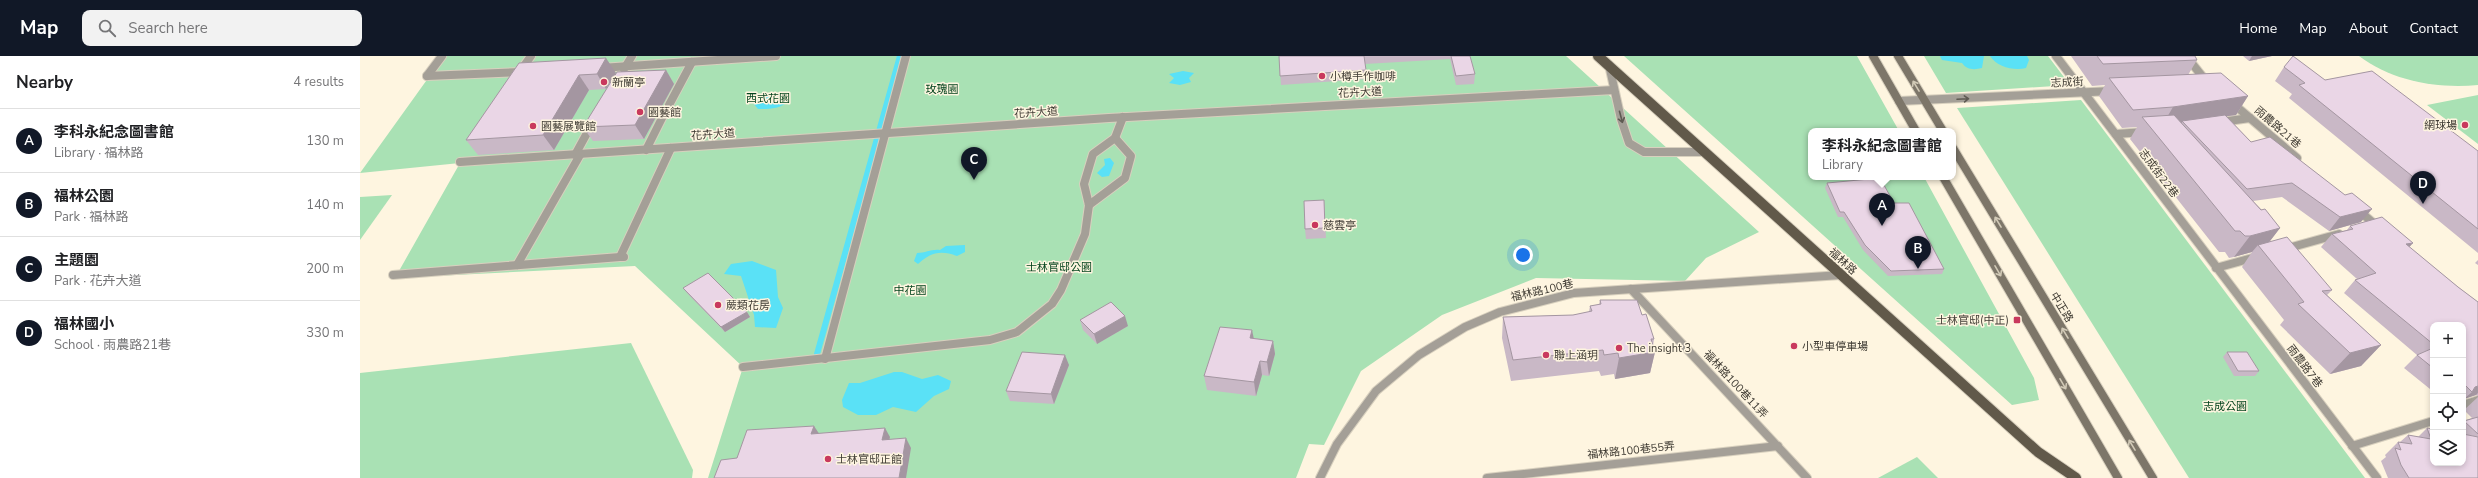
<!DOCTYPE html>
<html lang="en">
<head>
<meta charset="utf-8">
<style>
	body { margin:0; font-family:"Nunito Sans","Noto Sans TC",sans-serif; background:#f2f2f2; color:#202124 }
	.controls { position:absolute; right:12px; bottom:12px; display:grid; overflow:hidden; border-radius:8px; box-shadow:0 2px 6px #0003 }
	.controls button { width:36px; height:36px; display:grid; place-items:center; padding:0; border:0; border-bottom:1px solid #e0e0e0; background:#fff; color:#202124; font:20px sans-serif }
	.you { position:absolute; left:1163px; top:199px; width:14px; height:14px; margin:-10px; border:3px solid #fff; border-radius:50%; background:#1a73e8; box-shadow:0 0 0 6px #1a73e833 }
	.badge { display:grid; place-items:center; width:26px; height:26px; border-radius:50%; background:#111827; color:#fff; font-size:13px; font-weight:700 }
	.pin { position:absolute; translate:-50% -33px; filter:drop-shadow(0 1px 2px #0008) }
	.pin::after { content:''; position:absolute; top:21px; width:14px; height:12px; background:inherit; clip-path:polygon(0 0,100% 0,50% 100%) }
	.popup { position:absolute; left:1448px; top:72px; width:148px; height:52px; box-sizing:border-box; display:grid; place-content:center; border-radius:8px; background:#fff; filter:drop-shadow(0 1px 3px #0005); font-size:13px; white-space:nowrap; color:#757577 }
	.popup b { font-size:15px; color:#202124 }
	.popup::after { content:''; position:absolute; left:50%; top:100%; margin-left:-8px; border:8px solid transparent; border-top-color:#fff }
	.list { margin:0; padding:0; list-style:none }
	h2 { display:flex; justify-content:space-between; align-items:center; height:52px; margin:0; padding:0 16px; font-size:17px }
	h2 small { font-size:13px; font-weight:400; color:#757577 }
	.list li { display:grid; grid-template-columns:26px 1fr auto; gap:12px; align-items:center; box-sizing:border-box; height:64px; padding:0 16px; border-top:1px solid #e0e0e0 }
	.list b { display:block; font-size:15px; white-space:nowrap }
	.list p { margin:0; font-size:13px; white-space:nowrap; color:#757577 }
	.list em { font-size:13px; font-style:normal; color:#757577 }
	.icon { flex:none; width:22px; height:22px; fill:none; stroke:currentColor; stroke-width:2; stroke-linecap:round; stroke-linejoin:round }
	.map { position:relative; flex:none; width:2118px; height:422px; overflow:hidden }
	header { display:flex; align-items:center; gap:24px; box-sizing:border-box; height:56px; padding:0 20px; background:#111827; color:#fff }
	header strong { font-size:19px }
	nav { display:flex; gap:22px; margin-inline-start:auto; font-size:14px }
	.search { width:280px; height:36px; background:#f2f2f2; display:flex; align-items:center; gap:10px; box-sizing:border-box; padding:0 14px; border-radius:8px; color:#757577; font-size:15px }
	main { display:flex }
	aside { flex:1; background:#fff }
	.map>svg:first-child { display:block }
	.green { fill:#a9e1b4 }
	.water { fill:#5ae1f6 }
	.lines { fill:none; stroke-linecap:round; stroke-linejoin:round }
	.stream { stroke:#5ae1f6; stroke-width:6 }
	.canal { fill:#5ae1f6; fill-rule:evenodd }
	.service-casing { stroke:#d8d0be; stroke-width:10 }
	.pedestrian-casing { stroke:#d8d0be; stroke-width:10 }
	.minor-casing { stroke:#d8d0be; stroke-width:10 }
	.secondary-casing { stroke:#d8d0be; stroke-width:10 }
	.primary-casing { stroke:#d8d0be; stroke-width:12 }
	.service { stroke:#a49f97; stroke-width:8 }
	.pedestrian { stroke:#a49f97; stroke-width:8 }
	.minor { stroke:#a49f97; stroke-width:8 }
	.secondary { stroke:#7d7669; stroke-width:8 }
	.primary { stroke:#61594a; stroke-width:10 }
	.wall { fill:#c9b8c6 }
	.shaded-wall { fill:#a496a1 }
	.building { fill:#ead6e6; stroke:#a496a1 }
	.oneway { stroke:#d1c9b6 }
	.oneway2 { stroke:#5e5a52 }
	.poi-dot { fill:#c9395d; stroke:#fef5e0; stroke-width:1.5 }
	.labels { text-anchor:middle; stroke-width:3; stroke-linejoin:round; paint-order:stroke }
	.poi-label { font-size:11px; fill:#403c34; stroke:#fef5e0; text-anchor:start }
	.street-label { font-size:11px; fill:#403c34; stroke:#fef5e0 }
	.park-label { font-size:11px; fill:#04441d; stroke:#fef5e0 }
</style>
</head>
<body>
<header>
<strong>Map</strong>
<div class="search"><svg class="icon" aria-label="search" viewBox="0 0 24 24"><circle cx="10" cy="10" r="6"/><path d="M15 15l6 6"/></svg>Search here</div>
<nav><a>Home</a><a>Map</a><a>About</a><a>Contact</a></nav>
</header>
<main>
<aside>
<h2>Nearby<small>4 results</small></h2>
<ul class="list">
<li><span class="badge">A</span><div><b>李科永紀念圖書館</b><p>Library · 福林路</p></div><em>130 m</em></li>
<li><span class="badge">B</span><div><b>福林公園</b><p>Park · 福林路</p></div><em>140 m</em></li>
<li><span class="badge">C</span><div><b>主題園</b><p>Park · 花卉大道</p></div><em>200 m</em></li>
<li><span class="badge">D</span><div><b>福林國小</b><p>School · 雨農路21巷</p></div><em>330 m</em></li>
</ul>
</aside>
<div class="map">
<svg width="2118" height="422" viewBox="0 0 2118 422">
	<rect width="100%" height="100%" fill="#fef5e0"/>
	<!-- green -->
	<g class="green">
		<path d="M84,0H1206L1399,176L1346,202L1325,225L1176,222L1082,259L1001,315L964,389L949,388L936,422H348L383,311L275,210L35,222L100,107L0,117Z"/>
		<path d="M1264,0H1497L1539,75H1451V121H1564L1674,322L1679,344L1652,349Z"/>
		<path d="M1564,0H1688L1710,29L1586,37Z"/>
		<path d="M1999,0H2118V29C2077,33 2032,25 1999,0Z"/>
		<path d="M2118,39V88L2067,49Z"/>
		<path d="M1721,44L2005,422H1829L1597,52Z"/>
		<path d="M32,139L0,184V141Z"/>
		<path d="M271,287L333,414L332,422H0V317Z"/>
		<path d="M1557,401L1578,422H1518Z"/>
	</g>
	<!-- water -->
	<g class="water">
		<path d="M823,15L834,17L829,22L831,26L820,29L809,27L814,22L809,18Z"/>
		<path d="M413,39H426L429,45C419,53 411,53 398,53L393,47L404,40Z"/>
		<path d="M750,102L754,107L749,120L742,121L737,117L745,109L744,103Z"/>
		<path d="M605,189V196L597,200C581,194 571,196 558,208L554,205L557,197C566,197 571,193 580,194L586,190Z"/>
		<path d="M392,205L416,214L418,241L423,252L416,272L395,271L394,259L381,220L364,218L371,208Z"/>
		<path d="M534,316H542L562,323L578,319L591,325L589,333L574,340L556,356L533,351L516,359H498L483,351L482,344L489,327H500Z"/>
	</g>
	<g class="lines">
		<!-- stream -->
		<path class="stream" d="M457,298L540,0"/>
		<!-- canal -->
		<g class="canal">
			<path d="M1580,0H1624L1622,12C1614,14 1607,14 1602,7L1582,4Z"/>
			<path d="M1630,0H1667L1669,4L1666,12C1654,15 1637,11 1630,0Z"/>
		</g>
		<!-- service casing -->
		<g class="service-casing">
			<g id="service">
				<path d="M1249,9L1261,63L1269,87L1284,96H1344"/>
				<path d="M161,14L171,0"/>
				<path d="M67,20L82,0"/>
			</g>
		</g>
		<!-- pedestrian casing -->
		<g class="pedestrian-casing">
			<g id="pedestrian">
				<path d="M241,12L416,0"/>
				<path d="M264,13L272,0"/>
				<path d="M67,20L161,16"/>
				<path d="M309,49L332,6"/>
				<path d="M286,94L304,58"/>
				<path d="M215,99L232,68"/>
				<path d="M100,106L749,62L1254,34"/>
				<path d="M729,149L765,122L771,100L755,82"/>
				<path d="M264,201H260L311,92"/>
				<path d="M157,209L220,99"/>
				<path d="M33,219L260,201"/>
				<path d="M465,303L546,0"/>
				<path d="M383,311L630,284L657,276L692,248L701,234L725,178L729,149L724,128L733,98L755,82L763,61"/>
			</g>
		</g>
		<!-- minor casing -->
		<g class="minor-casing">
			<g id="minor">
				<path d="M1696,0L2017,422"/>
				<path d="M1826,0L1846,25"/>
				<path d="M1539,45L1752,35"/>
				<path d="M1871,46L1937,102"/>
				<path d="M1861,66L1890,62"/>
				<path d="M1756,78L1784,76"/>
				<path d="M1998,154L2018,171"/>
				<path d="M1925,193L1979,178"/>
				<path d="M1856,212L1896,201"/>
				<path d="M1271,233L1447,422"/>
				<path d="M2103,349L2118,344"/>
				<path d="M1992,390L2073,365"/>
				<path d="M960,422L977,388L1016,335L1059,299L1105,271L1140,256L1214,237L1481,219"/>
				<path d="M1127,422L1418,390"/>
			</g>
		</g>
		<!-- secondary casing -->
		<g class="secondary-casing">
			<g id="secondary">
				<path d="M1513,0L1556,75"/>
				<path d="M1538,0L1583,75"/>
				<path d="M1593,92L1793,422"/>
				<path d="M1583,121L1758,422"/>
			</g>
		</g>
		<!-- primary casing -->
		<g class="primary-casing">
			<path id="primary" d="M1238,0L1678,396L1716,422"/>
		</g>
		<!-- service -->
		<use href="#service" class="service"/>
		<!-- pedestrian -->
		<use href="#pedestrian" class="pedestrian"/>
		<!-- minor -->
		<use href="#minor" class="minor"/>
		<!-- secondary -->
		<use href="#secondary" class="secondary"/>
		<!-- primary -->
		<use href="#primary" class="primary"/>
	</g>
	<!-- wall -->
	<g class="wall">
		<path d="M919,0H1110L1115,18L1114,28L1096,29L1090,3L1005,8L1006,23L921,29Z"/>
		<path d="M1711,0H1835L1837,4L1828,19L1888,40L1876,59L1866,60L1891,86L2001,166L1969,175L1922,141L1893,145L1920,172L1909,186L1972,234L1967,239L2021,289L2001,310L1970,318L1920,269L1924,264L1882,211L1892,196L1874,201L1869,202L1865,196H1859L1770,83L1777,71L1762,72L1739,40L1745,29L1732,30Z"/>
		<path d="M1883,0H1912L1889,5Z"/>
		<path d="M159,7L256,17L246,33L229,34L194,94L118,99L106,84Z"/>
		<path d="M1924,11L1965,24L2118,95V197L1929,42L1932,38L1915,25Z"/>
		<path d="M306,14L314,28L284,83L233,85L223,71Z"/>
		<path d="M1467,127L1534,147L1584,213L1582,218L1528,220L1503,194L1483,161H1478L1465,132Z"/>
		<path d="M964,144L966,182L946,183L945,173Z"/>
		<path d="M1990,170L2053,187L2049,191L2098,231L2118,246V340L2116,339L2104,343L2103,344V269H2073V331L2070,333L2044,312L2057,299L1984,237L1995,224L1997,223L1961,191L1972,178L1987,174Z"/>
		<path d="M2118,204V209L2115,207Z"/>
		<path d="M323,232L387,256L390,261L365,276L327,237Z"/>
		<path d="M1240,244L1282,259L1294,283L1293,290L1295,296L1290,317L1255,323L1254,318L1241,320L1239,315L1151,325L1142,282L1143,261L1213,259L1229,256L1230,250L1239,249Z"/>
		<path d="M720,264L768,270L737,288L723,274Z"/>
		<path d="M894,282L913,285L915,298L909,320L902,319L896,340L847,334L844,320Z"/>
		<path d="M1867,296L1899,315L1895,320H1874L1863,301Z"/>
		<path d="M709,309L694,348L650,345L646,335Z"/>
		<path d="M2118,341V422H2028L2021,405L2026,401L2025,399L2038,386H2040L2048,379L2058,381L2067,372L2103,407V365L2112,362L2104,354Z"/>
	</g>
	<!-- shaded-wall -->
	<g class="shaded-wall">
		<path d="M1892,0H1912L1889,5Z"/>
		<path d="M246,2L256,17L246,33L237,18Z"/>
		<path d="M306,14L314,28L284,83L275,69Z"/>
		<path d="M219,19L229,34L194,94L183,79Z"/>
		<path d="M1888,40L1876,59L1824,66L1822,65V67L1802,70L1813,51Z"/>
		<path d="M2012,153L2001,166L1969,175L1980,161Z"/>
		<path d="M1920,172L1904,193L1898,189L1892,196L1874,201L1890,180Z"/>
		<path d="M2053,187L2041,200L2046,188Z"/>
		<path d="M387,256L390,261L365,276L361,271Z"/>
		<path d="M765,260L768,270L737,288L734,278Z"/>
		<path d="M892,274L895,288L890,282Z"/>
		<path d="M913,285L915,298L909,320L907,306Z"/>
		<path d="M2021,289L2001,310L1970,318L1990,297Z"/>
		<path d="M1295,296L1290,317L1255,323L1259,302Z"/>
		<path d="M705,299L709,309L694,348L691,338Z"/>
		<path d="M900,305L902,319L896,340L894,326Z"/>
		<path d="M2118,330V337L2116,339L2104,343L2112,336L2115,331Z"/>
		<path d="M454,370L460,379L451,378Z"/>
		<path d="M525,372L530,381L527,394L522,384Z"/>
		<path d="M546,382L551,392L546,422H539Z"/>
	</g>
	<!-- building -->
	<g class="building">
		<path d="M919,0H1004L1006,14L920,20Z"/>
		<path d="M1091,0H1110L1115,18L1096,20Z"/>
		<path d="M1737,0H1835L1837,4L1743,8Z"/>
		<path d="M1933,0L1965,24L2012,15L2118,95V173L1939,29L1945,27L1924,11Z"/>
		<path d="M246,2L237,18L219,19L183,79L106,84L159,7Z"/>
		<path d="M306,14L275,69L223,71L257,16Z"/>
		<path d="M1861,17L1888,40L1813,51L1773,54L1749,22Z"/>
		<path d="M1814,59L1901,154L1905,153L1920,172L1890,180H1885L1880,175H1875L1782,61Z"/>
		<path d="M1865,59L1891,86L1910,81L1985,139L1992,137L2012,153L1980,161L1932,127L1887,133L1822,65Z"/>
		<path d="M1520,122L1534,147H1549L1584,213L1531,215L1505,189L1484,156H1480L1467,127Z"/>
		<path d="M964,144L965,172L945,173L944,145Z"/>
		<path d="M2022,161L2053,187L2046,188L2098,231L2118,246V330L2115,331L2112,336L2103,327V269H2073V288L1995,224L2016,217L1972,178L1993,173L1990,170Z"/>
		<path d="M1927,181L1972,234L1962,235L2021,289L1990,297L1938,248L1944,246L1898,189Z"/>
		<path d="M348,217L387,256L361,271L323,232Z"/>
		<path d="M1240,244H1277L1282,259L1286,258L1294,283H1291L1295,296L1259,302L1258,297L1244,299L1243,294L1153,304L1143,261L1213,259L1232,255L1230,250L1241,248Z"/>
		<path d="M751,246L765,260L734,278L720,264Z"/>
		<path d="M860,271L892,274L890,282L913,285L907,306L900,305L894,326L844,320Z"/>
		<path d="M2073,292V312L2057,299Z"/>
		<path d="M662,296L705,299L691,338L646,335Z"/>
		<path d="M1867,296H1887L1899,315H1878Z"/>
		<path d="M2118,361V378L2104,365Z"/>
		<path d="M454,370L451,378L525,372L522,384L546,382L539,422H354L361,404L377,402L387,374Z"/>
		<path d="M2067,372L2073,373V407H2103V378L2118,381V422H2049L2041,409L2035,392L2041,394L2038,386L2052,388L2048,379L2071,383Z"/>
	</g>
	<!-- one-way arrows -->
	<defs><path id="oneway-shaft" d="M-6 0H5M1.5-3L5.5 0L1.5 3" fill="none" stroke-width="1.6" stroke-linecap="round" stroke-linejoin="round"/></defs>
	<g class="oneway">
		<use href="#oneway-shaft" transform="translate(1556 30) rotate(-121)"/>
		<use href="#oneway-shaft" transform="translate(1638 166) rotate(-121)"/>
		<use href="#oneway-shaft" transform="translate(1638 215) rotate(60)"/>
		<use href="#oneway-shaft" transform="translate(1705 277) rotate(-121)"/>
		<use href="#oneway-shaft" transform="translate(1703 328) rotate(60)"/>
		<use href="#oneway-shaft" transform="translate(1772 389) rotate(-121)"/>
	</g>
	<g class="oneway2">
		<use href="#oneway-shaft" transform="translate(1603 43) rotate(-3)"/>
		<use href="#oneway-shaft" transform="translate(1261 61) rotate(75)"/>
	</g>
	<!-- markers -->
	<g class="poi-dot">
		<circle cx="962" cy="20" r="4"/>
		<circle cx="244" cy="26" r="4"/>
		<circle cx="280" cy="56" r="4"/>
		<circle cx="2105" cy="69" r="4"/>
		<circle cx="173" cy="70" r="4"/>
		<circle cx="955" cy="169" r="4"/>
		<circle cx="358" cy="249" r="4"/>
		<rect x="1653" y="260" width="8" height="8" rx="2"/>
		<circle cx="1434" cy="290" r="4"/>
		<circle cx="1259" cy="292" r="4"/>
		<circle cx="1186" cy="299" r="4"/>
		<circle cx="468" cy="403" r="4"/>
	</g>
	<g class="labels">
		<!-- poi labels -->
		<g class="poi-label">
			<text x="970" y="24">小樽手作咖啡</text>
			<text x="252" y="30">新蘭亭</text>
			<text x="288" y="60">園藝館</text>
			<text x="2097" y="73" text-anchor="end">網球場</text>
			<text x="181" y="74">園藝展覽館</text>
			<text x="963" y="173">慈雲亭</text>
			<text x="366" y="253">蕨類花房</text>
			<text x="1649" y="268" text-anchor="end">士林官邸(中正)</text>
			<text x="1442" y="294">小型車停車場</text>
			<text x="1267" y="296">The insight 3</text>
			<text x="1194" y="303">聯上涵玥</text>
			<text x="476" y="407">士林官邸正館</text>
		</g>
		<!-- street labels -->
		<g class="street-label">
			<text transform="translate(1707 26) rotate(-3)" y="4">志成街</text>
			<text transform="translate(1000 36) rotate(-3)" y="4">花卉大道</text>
			<text transform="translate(676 56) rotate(-4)" y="4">花卉大道</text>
			<text transform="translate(1918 71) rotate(41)" y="4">雨農路21巷</text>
			<text transform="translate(353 78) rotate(-4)" y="4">花卉大道</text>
			<text transform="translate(1799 117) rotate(53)" y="4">志成街22巷</text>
			<text transform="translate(1483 205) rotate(42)" y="4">福林路</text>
			<text transform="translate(1182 234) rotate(-13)" y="4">福林路100巷</text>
			<text transform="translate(1702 251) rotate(59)" y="4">中正路</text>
			<text transform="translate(1945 310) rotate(53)" y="4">雨農路7巷</text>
			<text transform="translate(1376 328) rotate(47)" y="4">福林路100巷11弄</text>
			<text transform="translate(1271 394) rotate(-6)" y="4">福林路100巷55弄</text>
		</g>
		<!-- park labels -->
		<g class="park-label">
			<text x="582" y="37">玫瑰園</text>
			<text x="408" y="46">西式花園</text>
			<text x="699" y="215">士林官邸公園</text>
			<text x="550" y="238">中花園</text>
			<text x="1865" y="354">志成公園</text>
		</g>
	</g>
</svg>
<div class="controls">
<button>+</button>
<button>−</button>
<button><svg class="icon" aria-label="locate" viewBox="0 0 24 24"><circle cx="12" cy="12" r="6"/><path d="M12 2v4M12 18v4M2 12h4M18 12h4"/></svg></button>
<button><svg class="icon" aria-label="layers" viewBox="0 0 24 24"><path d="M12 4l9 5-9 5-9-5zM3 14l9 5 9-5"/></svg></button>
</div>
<div class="you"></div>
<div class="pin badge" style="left:1522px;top:170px">A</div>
<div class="popup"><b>李科永紀念圖書館</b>Library</div>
<div class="pin badge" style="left:1558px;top:213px">B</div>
<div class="pin badge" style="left:614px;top:124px">C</div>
<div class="pin badge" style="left:2063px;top:148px">D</div>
</div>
</main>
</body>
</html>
